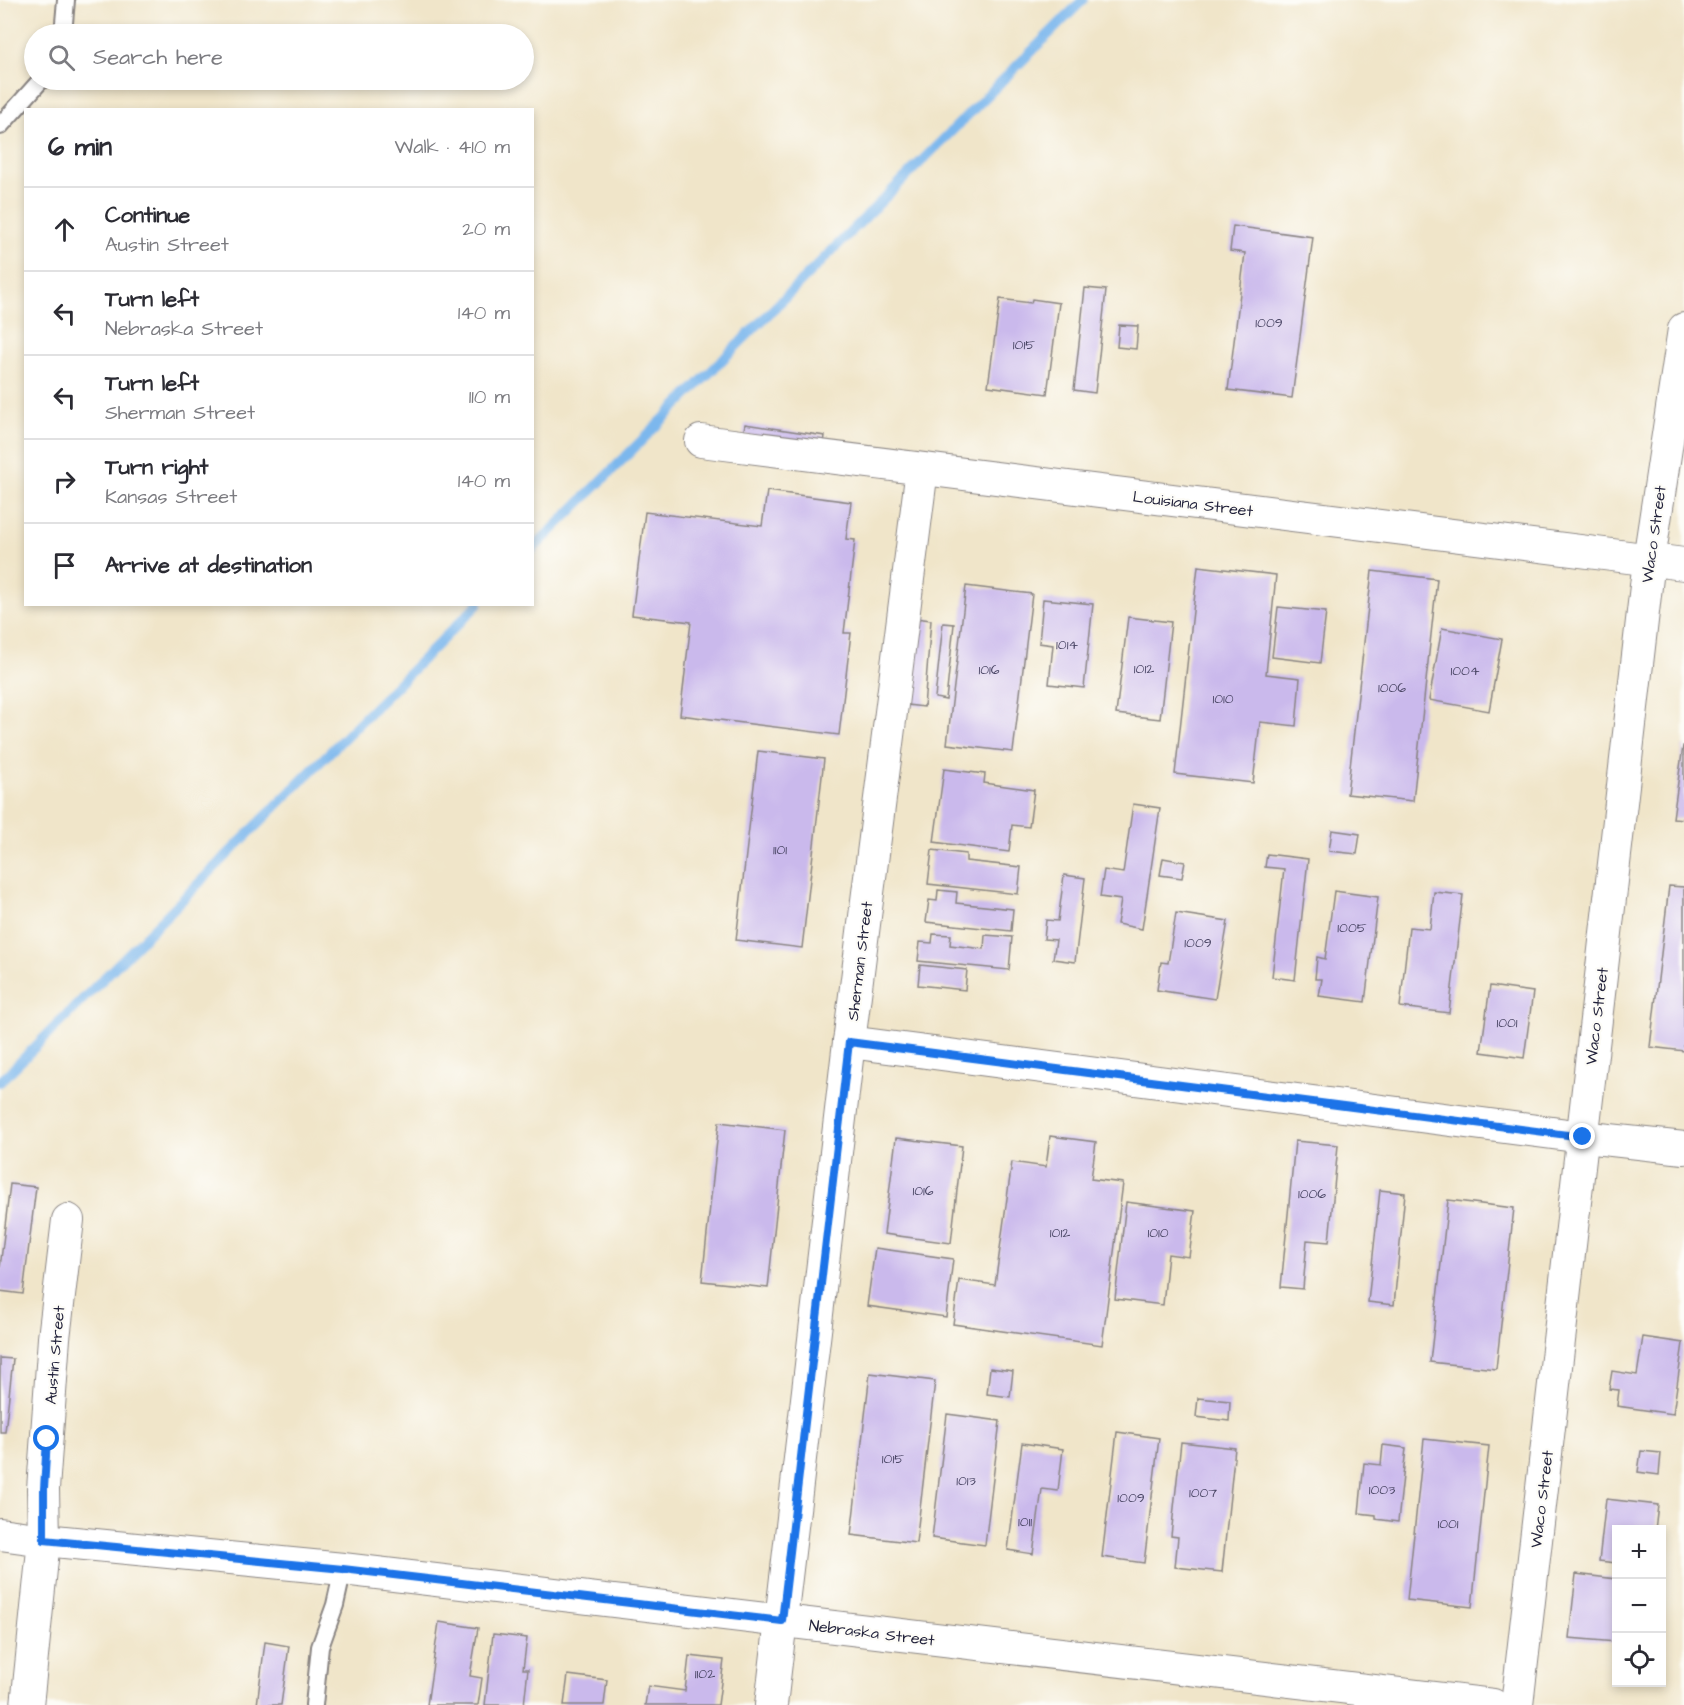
<!DOCTYPE html>
<html lang="en">
<head>
<meta charset="utf-8">
<style>
	body { margin:0; font-family:"Architects Daughter",sans-serif; background:#f2f2f3; color:#2b2b33 }
	.controls { position:absolute; right:18px; bottom:18px; display:grid; overflow:hidden; border-radius:0px; box-shadow:0 3px 9px #0003 }
	.controls button { width:54px; height:54px; display:grid; place-items:center; padding:0; border:0; border-bottom:2px solid #e1e1e2; background:#fff; color:#2b2b33; font:30px sans-serif }
	.stop { position:absolute; width:18px; height:18px; margin:-14px; border:4px solid #1a73e8; border-radius:50%; background:#fff }
	.stop.end { background:#1a73e8; border-color:#fff; box-shadow:0 2px 6px #0008 }
	.list { margin:0; padding:0; list-style:none }
	h2 { display:flex; justify-content:space-between; align-items:center; height:78px; margin:0; padding:0 24px; font-size:26px }
	h2 small { font-size:20px; font-weight:400; color:#7c7c81 }
	.list li { display:grid; grid-template-columns:39px 1fr auto; gap:18px; align-items:center; box-sizing:border-box; height:84px; padding:0 24px; border-top:2px solid #e1e1e2 }
	.list b { display:block; font-size:22px; white-space:nowrap }
	.list p { margin:0; font-size:20px; white-space:nowrap; color:#7c7c81 }
	.list em { font-size:20px; font-style:normal; color:#7c7c81 }
	.icon { flex:none; width:33px; height:33px; fill:none; stroke:currentColor; stroke-width:2; stroke-linecap:round; stroke-linejoin:round }
	.map { position:relative; flex:none; width:1684px; height:1705px; overflow:hidden }
	.search { position:absolute; background:#fff; box-shadow:0 3px 9px #0003; left:24px; top:24px; width:510px; height:66px; display:flex; align-items:center; gap:15px; box-sizing:border-box; padding:0 21px; border-radius:33px; color:#7c7c81; font-size:22px }
	.panel { position:absolute; background:#fff; box-shadow:0 3px 9px #0003; left:24px; top:108px; width:510px; height:498px; border-radius:0px }
	.map>svg:first-child { display:block }
	.lines { fill:none; stroke-linecap:round; stroke-linejoin:round }
	.stream { stroke:#7cb7ed; stroke-width:10 }
	.building { fill:#cab9ec }
	.lane-casing { stroke:#898482; stroke-width:20 }
	.street-casing { stroke:#898482; stroke-width:34 }
	.lane { stroke:#fff; stroke-width:16 }
	.street { stroke:#fff; stroke-width:32 }
	.route { stroke:#1a73e8; stroke-width:8 }
	.labels { text-anchor:middle; stroke-width:4.5; stroke-linejoin:round; paint-order:stroke }
	.number-label { font-size:14px; fill:#4c4867 }
	.street-label { font-size:16px; fill:#22223b; stroke:#fdfcf7 }
</style>
</head>
<body>
<div class="map">
<svg width="1684" height="1705" viewBox="0 0 1684 1705">
	<rect width="100%" height="100%" fill="#fdfcf7"/>
	<filter id="ink" filterUnits="userSpaceOnUse"><feTurbulence type="fractalNoise" baseFrequency=".0167" numOctaves="2"/><feDisplacementMap in="SourceGraphic" scale="12" xChannelSelector="R" yChannelSelector="G"/><feConvolveMatrix kernelMatrix="1 2 1 2 8 2 1 2 1" color-interpolation-filters="sRGB"/></filter>
	<filter id="wash" filterUnits="userSpaceOnUse"><feTurbulence type="fractalNoise" baseFrequency=".008" numOctaves="4" result="noise"/><feDisplacementMap in="SourceGraphic" scale="24" xChannelSelector="R" yChannelSelector="G"/><feGaussianBlur stdDeviation="1.35" result="paint"/><feColorMatrix in="noise" values="0 0 0 0 0 0 0 0 0 0 0 0 0 0 0 0 0 1.4 0 .05"/><feComposite in="paint" operator="in"/></filter>
	<g filter="url(#wash)">
		<rect width="100%" height="100%" fill="#f0e5c9"/>
		<g class="lines">
			<!-- stream -->
			<g class="stream">
				<path d="M532,550L1083,0"/>
				<path d="M0,1082L478,604"/>
			</g>
		</g>
		<g id="blocks">
			<!-- building -->
			<g class="building">
				<path d="M1233,226L1313,237L1292,398L1228,390L1245,253L1230,251Z"/>
				<path d="M1085,288L1106,290L1095,393L1074,390Z"/>
				<path d="M1000,299L1031,303L1032,299L1059,303L1047,394L988,386Z"/>
				<path d="M1119,325L1138,326L1136,349L1117,347Z"/>
				<path d="M745,424L825,436L823,448L743,435Z"/>
				<path d="M767,491L851,502L846,539L855,540L844,633H851L839,735L680,715L691,622L632,615L645,512L762,526Z"/>
				<path d="M1198,566L1276,575L1266,674L1300,678L1296,726L1260,722L1253,783L1175,774Z"/>
				<path d="M1372,571L1437,579L1413,801L1347,794Z"/>
				<path d="M966,586L1032,594L1013,752L947,744Z"/>
				<path d="M1043,599L1093,604L1084,688L1049,684L1053,645L1039,643Z"/>
				<path d="M1278,607L1326,612L1320,663L1272,657Z"/>
				<path d="M1128,617L1171,622L1160,719L1116,714Z"/>
				<path d="M915,618L931,620L924,707L907,705Z"/>
				<path d="M943,623L954,624L946,700L935,698Z"/>
				<path d="M1442,628L1502,639L1489,711L1429,700Z"/>
				<path d="M1683,746H1684V819L1673,818Z"/>
				<path d="M758,751L824,759L802,948L736,940Z"/>
				<path d="M944,769L985,774L984,783L1034,790L1029,827L1012,825L1009,852L934,842Z"/>
				<path d="M1133,804L1160,808L1142,929L1117,924L1121,900L1100,897L1104,870L1123,873Z"/>
				<path d="M1332,830L1360,834L1357,854L1329,851Z"/>
				<path d="M932,850L966,854V861L1021,867L1018,894L928,884Z"/>
				<path d="M1267,854L1308,859L1295,980L1272,977L1284,869L1265,867Z"/>
				<path d="M1163,858L1185,862L1182,878L1160,875Z"/>
				<path d="M1064,875L1085,878L1075,962L1053,959L1056,940L1044,939L1046,920L1058,921Z"/>
				<path d="M1669,886L1684,887V1051L1650,1047Z"/>
				<path d="M938,890L957,892L956,903L1013,909L1011,931L926,922L929,900L937,901Z"/>
				<path d="M1334,891L1378,897L1365,1002L1319,996L1322,979H1315L1317,957L1325,959Z"/>
				<path d="M1434,892L1463,895L1449,1013L1400,1007L1409,927L1430,929Z"/>
				<path d="M1176,913L1228,921L1215,999L1157,990L1161,962L1168,963Z"/>
				<path d="M933,934L951,935L950,945L984,949L985,935L1012,937L1009,970L918,961L920,942L932,943Z"/>
				<path d="M920,965L967,970L965,990L918,985Z"/>
				<path d="M1490,986L1533,992L1524,1058L1481,1052Z"/>
				<path d="M719,1122L785,1130L768,1288L702,1281Z"/>
				<path d="M1050,1136L1096,1142L1091,1179L1123,1183L1102,1345L953,1324L959,1280L995,1285L1012,1162L1046,1167Z"/>
				<path d="M896,1138L962,1146L951,1243L884,1234Z"/>
				<path d="M1295,1141L1338,1145L1329,1242L1307,1240L1303,1289L1281,1287Z"/>
				<path d="M10,1184L36,1187L23,1294L0,1291V1268Z"/>
				<path d="M1380,1190L1405,1193L1394,1305L1368,1302Z"/>
				<path d="M1448,1200L1514,1208L1496,1369L1430,1362Z"/>
				<path d="M1126,1202L1195,1211L1189,1257L1168,1254L1163,1305L1115,1299Z"/>
				<path d="M875,1248L953,1259L946,1317L867,1306Z"/>
				<path d="M1643,1337L1683,1343L1673,1414L1617,1406L1619,1390L1609,1389L1612,1371L1637,1375Z"/>
				<path d="M0,1358L13,1359L5,1432H0Z"/>
				<path d="M990,1368L1013,1371L1010,1397L987,1394Z"/>
				<path d="M870,1373L935,1381L916,1543L851,1535Z"/>
				<path d="M1198,1398L1230,1401L1229,1421L1196,1417Z"/>
				<path d="M947,1414L1000,1421L985,1545L932,1538Z"/>
				<path d="M1117,1432L1159,1438L1144,1563L1102,1557Z"/>
				<path d="M1424,1439L1489,1446L1472,1607L1407,1600Z"/>
				<path d="M1181,1442L1235,1448L1222,1572L1175,1567L1178,1537L1171,1536Z"/>
				<path d="M1022,1443L1063,1449L1058,1491L1042,1489L1033,1554L1008,1550Z"/>
				<path d="M1383,1445L1406,1448L1398,1522L1376,1519V1515L1359,1513L1364,1463L1381,1465Z"/>
				<path d="M1641,1451L1661,1453L1659,1475L1638,1472Z"/>
				<path d="M1606,1499L1658,1505L1655,1530H1616V1563L1599,1561Z"/>
				<path d="M1576,1574L1616,1579V1642L1569,1638Z"/>
				<path d="M439,1622L478,1628L470,1676L482,1678L478,1705H427Z"/>
				<path d="M493,1634L527,1638L523,1669H528L524,1705H485Z"/>
				<path d="M265,1642L289,1646L281,1705H257Z"/>
				<path d="M689,1656L724,1660L718,1705H645L648,1686L685,1691Z"/>
				<path d="M568,1675L607,1680L604,1705H564Z"/>
			</g>
		</g>
	</g>
	<g filter="url(#ink)">
		<use href="#blocks" fill-opacity="0" stroke="#898482" stroke-width="1.5"/>
		<g class="lines">
			<!-- lane casing -->
			<g class="lane-casing">
				<g id="lane">
					<path d="M63,34L66,0"/>
					<path d="M0,126L41,80"/>
					<path d="M314,1705L320,1647L335,1605L343,1569"/>
				</g>
			</g>
			<!-- street casing -->
			<g class="street-casing">
				<g id="street">
					<path d="M701,441L1684,564"/>
					<path d="M849,1042L1583,1137L1684,1148"/>
					<path d="M0,1534L44,1540L343,1569L1493,1705"/>
					<path d="M27,1705L44,1540L43,1489L54,1338L68,1220"/>
					<path d="M771,1705L849,1042L922,469"/>
					<path d="M1517,1705L1649,560L1684,329"/>
				</g>
			</g>
			<!-- lane -->
			<use href="#lane" class="lane"/>
			<!-- street -->
			<use href="#street" class="street"/>
		</g>
	</g>
	<g class="lines" filter="url(#ink)">
		<!-- route -->
		<path class="route" d="M47,1439L44,1489V1540L343,1569L782,1621L849,1042L1583,1137"/>
	</g>
	<g class="labels">
		<!-- number labels -->
		<g class="number-label">
			<text x="1269" y="327">1009</text>
			<text x="1024" y="349">1015</text>
			<text x="1067" y="649">1014</text>
			<text x="1144" y="673">1012</text>
			<text x="989" y="674">1016</text>
			<text x="1465" y="675">1004</text>
			<text x="1392" y="692">1006</text>
			<text x="1223" y="703">1010</text>
			<text x="780" y="854">1101</text>
			<text x="1352" y="932">1005</text>
			<text x="1198" y="947">1009</text>
			<text x="1507" y="1027">1001</text>
			<text x="923" y="1195">1016</text>
			<text x="1312" y="1198">1006</text>
			<text x="1060" y="1237">1012</text>
			<text x="1158" y="1237">1010</text>
			<text x="893" y="1463">1015</text>
			<text x="966" y="1485">1013</text>
			<text x="1382" y="1494">1003</text>
			<text x="1203" y="1497">1007</text>
			<text x="1131" y="1502">1009</text>
			<text x="1025" y="1526">1011</text>
			<text x="1448" y="1528">1001</text>
			<text x="705" y="1678">1102</text>
		</g>
		<!-- street labels -->
		<g class="street-label">
			<text transform="translate(1193 503) rotate(7)" y="6">Louisiana Street</text>
			<text transform="translate(1653 534) rotate(-82)" y="6">Waco Street</text>
			<text transform="translate(859 961) rotate(-83)" y="6">Sherman Street</text>
			<text transform="translate(1596 1016) rotate(-83)" y="6">Waco Street</text>
			<text transform="translate(54 1355) rotate(-85)" y="6">Austin Street</text>
			<text transform="translate(1541 1499) rotate(-83)" y="6">Waco Street</text>
			<text transform="translate(872 1632) rotate(7)" y="6">Nebraska Street</text>
		</g>
	</g>
</svg>
<div class="controls">
<button>+</button>
<button>−</button>
<button><svg class="icon" aria-label="locate" viewBox="0 0 24 24"><circle cx="12" cy="12" r="6"/><path d="M12 2v4M12 18v4M2 12h4M18 12h4"/></svg></button>
</div>
<div class="stop" style="left:47px;top:1439px"></div>
<div class="stop end" style="left:1583px;top:1137px"></div>
<div class="search"><svg class="icon" aria-label="search" viewBox="0 0 24 24"><circle cx="10" cy="10" r="6"/><path d="M15 15l6 6"/></svg>Search here</div>
<section class="panel">
<h2>6 min<small>Walk · 410 m</small></h2>
<ul class="list">
<li><svg class="icon" aria-label="ahead" viewBox="0 0 24 24"><path d="M12 20V5M6 11l6-6 6 6"/></svg><div><b>Continue</b><p>Austin Street</p></div><em>20 m</em></li>
<li><svg class="icon" aria-label="left" viewBox="0 0 24 24"><path d="M17 20v-9H6M10 6l-5 5 5 5"/></svg><div><b>Turn left</b><p>Nebraska Street</p></div><em>140 m</em></li>
<li><svg class="icon" aria-label="left" viewBox="0 0 24 24"><path d="M17 20v-9H6M10 6l-5 5 5 5"/></svg><div><b>Turn left</b><p>Sherman Street</p></div><em>110 m</em></li>
<li><svg class="icon" aria-label="right" viewBox="0 0 24 24"><path d="M7 20v-9h11M14 6l5 5-5 5"/></svg><div><b>Turn right</b><p>Kansas Street</p></div><em>140 m</em></li>
<li><svg class="icon" aria-label="arrive" viewBox="0 0 24 24"><path d="M6 21V4h12l-3 4 3 4H6"/></svg><div><b>Arrive at destination</b></div></li>
</ul>
</section>
</div>
</body>
</html>
